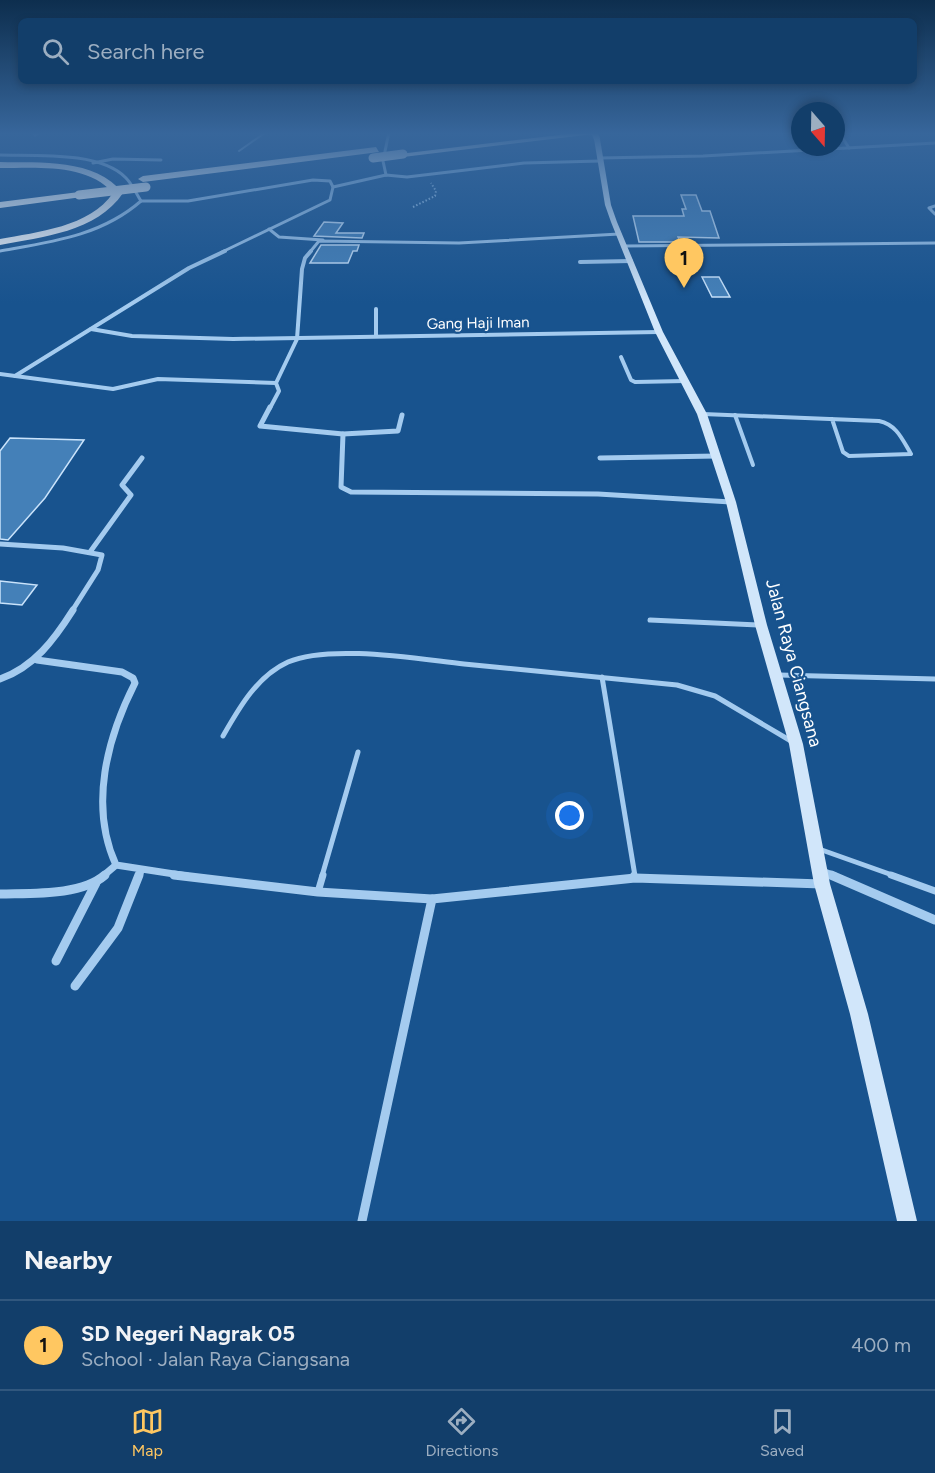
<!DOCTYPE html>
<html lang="en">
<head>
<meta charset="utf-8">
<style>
	body { margin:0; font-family:Figtree,sans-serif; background:#1f4972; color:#f1f3f6 }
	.compass { position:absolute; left:791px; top:102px; width:54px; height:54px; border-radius:50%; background:#123e6a; box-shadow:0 3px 9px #0003; rotate:160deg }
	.you { position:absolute; left:570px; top:816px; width:21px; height:21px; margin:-15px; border:4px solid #fff; border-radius:50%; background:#1a73e8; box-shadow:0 0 0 9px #1a73e833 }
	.badge { display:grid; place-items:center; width:39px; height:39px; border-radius:50%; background:#ffc761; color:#111; font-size:20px; font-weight:700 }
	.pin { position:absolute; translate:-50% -50px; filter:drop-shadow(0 2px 3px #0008) }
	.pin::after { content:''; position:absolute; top:32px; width:21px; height:18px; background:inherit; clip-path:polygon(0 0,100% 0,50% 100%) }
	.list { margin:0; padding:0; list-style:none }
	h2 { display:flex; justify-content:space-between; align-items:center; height:78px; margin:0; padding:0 24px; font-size:26px }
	h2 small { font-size:20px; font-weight:400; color:#9caec1 }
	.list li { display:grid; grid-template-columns:39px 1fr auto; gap:18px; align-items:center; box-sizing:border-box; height:90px; padding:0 24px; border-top:2px solid #31577e }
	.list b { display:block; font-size:22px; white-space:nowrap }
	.list p { margin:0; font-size:20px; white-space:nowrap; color:#9caec1 }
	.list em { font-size:20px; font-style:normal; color:#9caec1 }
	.icon { flex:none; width:33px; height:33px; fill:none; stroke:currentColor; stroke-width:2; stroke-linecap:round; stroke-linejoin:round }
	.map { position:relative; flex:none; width:935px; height:1221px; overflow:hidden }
	.search { position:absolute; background:#123e6a; box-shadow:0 3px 9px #0003; left:18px; right:18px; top:18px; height:66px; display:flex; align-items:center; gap:15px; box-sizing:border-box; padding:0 21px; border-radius:9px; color:#9caec1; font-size:22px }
	.sheet { height:168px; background:#123e6a }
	nav { display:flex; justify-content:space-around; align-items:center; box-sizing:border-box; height:84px; border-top:2px solid #31577e; background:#123e6a; font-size:16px; color:#9caec1 }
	nav a { display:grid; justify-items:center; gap:3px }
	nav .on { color:#ffc761 }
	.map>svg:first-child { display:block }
	.building { fill:#4480b8; stroke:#cae3fb; stroke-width:1.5 }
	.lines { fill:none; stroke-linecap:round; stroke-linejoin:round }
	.path { stroke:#a4cbef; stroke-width:2; stroke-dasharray:1.5 2; stroke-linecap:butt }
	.lane-far3 { stroke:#a4cbef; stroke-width:2 }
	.lane-far2 { stroke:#a4cbef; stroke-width:4 }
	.lane-far1 { stroke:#a4cbef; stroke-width:5 }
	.lane { stroke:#a4cbef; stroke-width:7 }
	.street-far4 { stroke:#a4cbef; stroke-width:3 }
	.street-far3 { stroke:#a4cbef; stroke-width:4 }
	.street-far2 { stroke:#a4cbef; stroke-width:5 }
	.street-far1 { stroke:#a4cbef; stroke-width:7 }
	.street { stroke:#a4cbef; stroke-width:9 }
	.secondary { fill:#d1e6fa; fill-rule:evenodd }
	.highway { fill:#fff; fill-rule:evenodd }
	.secondary-bridge { stroke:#d1e6fa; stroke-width:6 }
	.highway-bridge { stroke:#fff; stroke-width:9 }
	.labels { text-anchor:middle; stroke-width:4.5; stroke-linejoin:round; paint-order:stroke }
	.far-street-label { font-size:15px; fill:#fff; stroke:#18538e }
	.street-label { font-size:18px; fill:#fff; stroke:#18538e }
</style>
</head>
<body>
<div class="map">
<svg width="935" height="1221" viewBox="0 0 935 1221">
	<rect width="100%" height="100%" fill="#18538e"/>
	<!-- building -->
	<g class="building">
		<path d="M681,195H696L702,211H710L719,238L678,237L680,242H639L633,216H684L682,209H686Z"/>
		<path d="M324,222L343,223L336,233H364L362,238L314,236Z"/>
		<path d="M321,245H359L357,251H353L348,263H310Z"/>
		<path d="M702,277H719L730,297H712Z"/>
		<path d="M10,438L84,440L45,498L8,540L0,539V451Z"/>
		<path d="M0,581L37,585L22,605L0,603Z"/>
	</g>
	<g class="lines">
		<!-- path -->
		<path class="path" d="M413,207L435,196L436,191L431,183"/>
		<!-- lane-far3 -->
		<path class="lane-far3" d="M239,151L266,132"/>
		<!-- lane-far2 -->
		<g class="lane-far2">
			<path d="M703,414L879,421C897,425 902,439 911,454L849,456L843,452L832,419"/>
			<path d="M735,415L753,465"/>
		</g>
		<!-- lane-far1 -->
		<g class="lane-far1">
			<path d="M650,620L758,625"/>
			<path d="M779,675L935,679"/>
			<path d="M602,677L635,876"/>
			<path d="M223,736C239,708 257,676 288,662C330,644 417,659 464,664C535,671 606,678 677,685L715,696L791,741"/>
			<path d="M819,849L895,876"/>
			<path d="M322,876L358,752"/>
		</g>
		<!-- lane -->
		<g class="lane">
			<path d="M634,875L635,878"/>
			<path d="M891,875L935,891"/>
			<path d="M318,892L323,875"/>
		</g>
		<!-- street-far4 -->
		<g class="street-far4">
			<path d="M839,132L849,148"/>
			<path d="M35,135L40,132"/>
			<path d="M0,155C35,156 100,151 126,178C132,184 136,193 141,201C101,236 51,242 0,251"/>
			<path d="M599,158L703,156L935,143"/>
			<path d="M93,163L113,159L161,160"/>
			<path d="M386,175L383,161L389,132"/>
			<path d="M333,187L386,175L407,177L524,163L600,161"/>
			<path d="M141,201H188L313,180L330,181L333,187L330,200L222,252"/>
			<path d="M935,206L929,208L935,214"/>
			<path d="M269,229L279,237L323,240"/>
			<path d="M625,246L935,243"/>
			<path d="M310,252L319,241L459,243L619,234"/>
		</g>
		<!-- street-far3 -->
		<g class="street-far3">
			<path d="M580,262L631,261"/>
			<path d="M376,309V336"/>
			<path d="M91,329L132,336L233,339L659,332"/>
			<path d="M621,357L631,380L635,382L685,381"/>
			<path d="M0,374L113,389L158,379L276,383"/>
			<path d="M15,376L189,268L225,251"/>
			<path d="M270,408L279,391L276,383L297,339L302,269L305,258L311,251"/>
		</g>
		<!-- street-far2 -->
		<g class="street-far2">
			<path d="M270,407L260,426L343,434L398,431L402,415"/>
			<path d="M343,434L341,487L351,492L598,494L731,502"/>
			<path d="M600,458L717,456"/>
			<path d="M0,544L63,548L102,555L98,570L72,611"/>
			<path d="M90,552L131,495L122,485L142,458"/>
		</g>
		<!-- street-far1 -->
		<g class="street-far1">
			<path d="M37,660L122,672L133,678L135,683C107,738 89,806 116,865L187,876"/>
			<path d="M0,679C34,667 54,640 73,610"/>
			<path d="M822,871L835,876"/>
			<path d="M103,876L116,865"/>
			<path d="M139,876L141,871"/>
		</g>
		<!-- street -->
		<g class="street">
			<path d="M174,875L318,892L432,899L635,878L822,884"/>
			<path d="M831,875L935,920"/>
			<path d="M0,894C31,893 81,896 105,875"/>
			<path d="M56,961L96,883"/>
			<path d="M75,986L118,928L139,875"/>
			<path d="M362,1221L432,899"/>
		</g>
		<!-- secondary -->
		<path class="secondary" d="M597,137L600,139L611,205L617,222L663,332L707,414L736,502L767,625L803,744L830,884L868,1014L917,1221H897L850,1014L814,884L789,744L755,625L726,502L697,414L655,332L611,222L605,205L594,139Z"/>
		<!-- highway -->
		<g class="highway">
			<path d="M585,132H610L403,157L399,154Z"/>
			<path d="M376,147L379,152L143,182L138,179L143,176Z"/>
			<path d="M0,162C40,163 95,158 123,193C97,232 42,237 0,245V239C37,232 90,227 113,193C87,163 37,168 0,168Z"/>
			<path d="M79,192L82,193V197L0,208V202Z"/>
		</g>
		<!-- secondary-bridge -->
		<path class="secondary-bridge" d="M594,132L597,139"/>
		<!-- highway-bridge -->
		<g class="highway-bridge">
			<path d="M373,158L403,154"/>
			<path d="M79,195L146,187"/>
		</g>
	</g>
	<!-- sky -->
	<linearGradient id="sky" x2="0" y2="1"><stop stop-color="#0d2e4e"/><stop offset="0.44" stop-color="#37669b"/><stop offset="1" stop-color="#37669b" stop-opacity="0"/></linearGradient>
	<rect width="935" height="303" fill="url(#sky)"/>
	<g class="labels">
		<!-- far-street labels -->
		<g class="far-street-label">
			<text transform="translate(478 323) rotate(-1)" y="5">Gang Haji Iman</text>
		</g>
		<!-- street labels -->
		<g class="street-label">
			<text transform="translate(794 663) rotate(75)" y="6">Jalan Raya Ciangsana</text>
		</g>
	</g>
</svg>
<svg class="compass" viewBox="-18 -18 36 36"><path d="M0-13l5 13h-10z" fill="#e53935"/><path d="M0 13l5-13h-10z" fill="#9caec1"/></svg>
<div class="you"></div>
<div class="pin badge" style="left:684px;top:288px">1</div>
<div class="search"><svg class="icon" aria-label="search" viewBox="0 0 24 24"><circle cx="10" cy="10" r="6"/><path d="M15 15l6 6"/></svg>Search here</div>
</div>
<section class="sheet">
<h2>Nearby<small></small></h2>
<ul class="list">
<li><span class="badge">1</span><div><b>SD Negeri Nagrak 05</b><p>School · Jalan Raya Ciangsana</p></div><em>400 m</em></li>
</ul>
</section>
<nav>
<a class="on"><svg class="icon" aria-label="map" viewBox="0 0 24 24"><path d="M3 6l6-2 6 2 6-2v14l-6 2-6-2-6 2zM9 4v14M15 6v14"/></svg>Map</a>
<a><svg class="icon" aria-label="directions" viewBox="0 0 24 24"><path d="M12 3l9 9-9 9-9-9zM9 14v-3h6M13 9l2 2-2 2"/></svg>Directions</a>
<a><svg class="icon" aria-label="saved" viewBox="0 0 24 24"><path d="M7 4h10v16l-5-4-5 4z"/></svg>Saved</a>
</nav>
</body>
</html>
